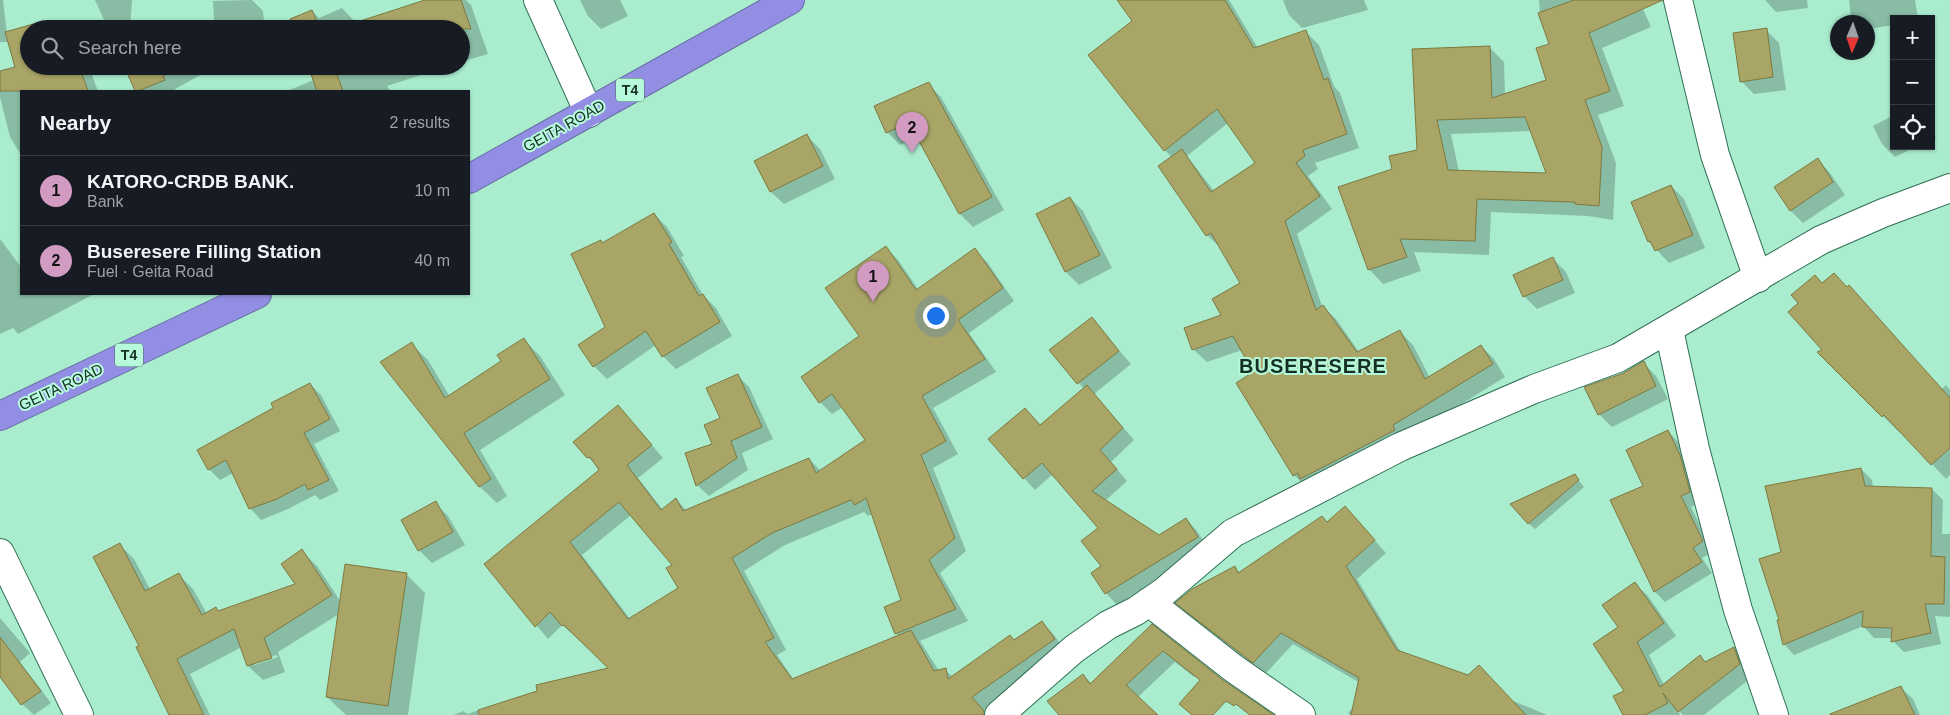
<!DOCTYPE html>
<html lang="en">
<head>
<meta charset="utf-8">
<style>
	body { margin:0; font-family:Helvetica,sans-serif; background:#20242c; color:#f1f3f6 }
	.controls { position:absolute; right:15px; top:15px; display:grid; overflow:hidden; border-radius:0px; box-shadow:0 1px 4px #0004 }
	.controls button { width:45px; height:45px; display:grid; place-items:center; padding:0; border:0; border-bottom:1px solid #363941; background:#171b24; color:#f1f3f6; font:25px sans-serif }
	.compass { position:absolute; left:1830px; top:15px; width:45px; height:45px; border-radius:50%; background:#171b24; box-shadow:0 1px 4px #0004; rotate:182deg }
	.you { position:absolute; left:935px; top:315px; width:18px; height:18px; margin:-12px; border:4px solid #fff; border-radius:50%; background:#1a73e8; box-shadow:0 0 0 8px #1a73e833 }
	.badge { display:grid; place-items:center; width:32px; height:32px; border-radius:50%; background:#d29bc2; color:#111; font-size:16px; font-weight:700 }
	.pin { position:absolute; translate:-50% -41px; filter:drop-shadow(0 1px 2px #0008) }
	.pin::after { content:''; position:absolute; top:26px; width:18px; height:15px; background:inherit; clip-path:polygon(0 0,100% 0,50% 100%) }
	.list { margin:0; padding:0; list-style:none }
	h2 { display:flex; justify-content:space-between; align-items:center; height:65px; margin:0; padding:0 20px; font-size:21px }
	h2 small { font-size:16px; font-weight:400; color:#9ea1a6 }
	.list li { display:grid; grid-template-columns:32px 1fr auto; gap:15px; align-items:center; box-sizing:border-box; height:70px; padding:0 20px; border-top:1px solid #363941 }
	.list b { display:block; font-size:19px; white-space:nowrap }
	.list p { margin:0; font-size:16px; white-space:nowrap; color:#9ea1a6 }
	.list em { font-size:16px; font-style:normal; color:#9ea1a6 }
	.icon { flex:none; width:28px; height:28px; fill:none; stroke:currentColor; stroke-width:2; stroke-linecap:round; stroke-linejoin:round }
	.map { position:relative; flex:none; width:1950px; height:715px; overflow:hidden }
	.search { position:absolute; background:#171b24; box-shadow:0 1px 4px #0004; left:20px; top:20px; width:450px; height:55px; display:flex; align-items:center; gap:12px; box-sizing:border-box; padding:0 18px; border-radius:28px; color:#9ea1a6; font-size:19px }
	.panel { position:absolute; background:#171b24; box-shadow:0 1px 4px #0004; left:20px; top:90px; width:450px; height:205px; border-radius:0px }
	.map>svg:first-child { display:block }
	.shadow { fill:#0003; fill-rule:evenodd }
	.building { fill:#a9a567; stroke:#7e793f; fill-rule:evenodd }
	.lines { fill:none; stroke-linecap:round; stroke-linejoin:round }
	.minor-casing { stroke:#307056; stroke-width:30 }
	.highway-casing { stroke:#666da1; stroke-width:30 }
	.minor { stroke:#fff; stroke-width:28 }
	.highway { stroke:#928ee4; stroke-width:28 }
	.labels { text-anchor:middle; stroke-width:4; stroke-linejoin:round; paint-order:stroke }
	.shield { fill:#b7fadb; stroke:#456c5b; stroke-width:1 }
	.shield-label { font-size:14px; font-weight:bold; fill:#142f24 }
	.street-label { font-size:15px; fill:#142f24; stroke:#b7fadb }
	.district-label { font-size:20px; font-weight:bold; letter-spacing:1px; fill:#142f24; stroke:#b7fadb }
</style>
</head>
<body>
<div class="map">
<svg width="1950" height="715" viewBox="0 0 1950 715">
	<rect width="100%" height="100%" fill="#aaecce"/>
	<!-- shadow -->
	<g class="shadow">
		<path d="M0,0H3L8,42H0Z"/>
		<path d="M95,0H132L130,29H108Z"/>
		<path d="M252,0L263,11L265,29H222L214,21L213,1Z"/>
		<path d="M429,0H466L471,5L488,54L461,62V29H295L312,11L319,18L342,8L357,24Z"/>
		<path d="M580,0H620L628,16L601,29L588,16Z"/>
		<path d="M1118,0H1229L1258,48L1306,32L1319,45L1334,86L1340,93L1359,148L1315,163L1318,169L1308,176L1332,209L1297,234L1322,306L1336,319L1359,352L1400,332L1413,345L1430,378L1481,346L1494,359L1505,377L1405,439L1307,488L1294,475L1255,373L1242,350L1207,362L1193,349L1223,316L1242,283L1221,248L1207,235L1160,166L1172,158L1165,150L1133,22ZM1228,123L1257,163L1214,191L1187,156Z"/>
		<path d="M1283,0H1364L1368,10L1302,28L1289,15Z"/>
		<path d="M1539,0H1639L1651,27L1602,48L1624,106L1598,115L1616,163L1613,220L1588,216L1491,212L1489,255L1414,252L1421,271L1383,284L1369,269L1393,170L1418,151L1414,50L1490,48L1504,62L1505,95L1547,81L1551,45L1540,16ZM1532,131L1548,175L1459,172L1451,134Z"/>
		<path d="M1765,0H1807L1808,8L1776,12Z"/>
		<path d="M1849,0H1915L1918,19H1894V25L1868,29V22H1857L1851,17Z"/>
		<path d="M1766,30L1779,43L1786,90L1754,94L1741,81Z"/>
		<path d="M29,66H87L90,70L98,91H21V155L10,137L0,97V72Z"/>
		<path d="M125,66H203L206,72L175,89L176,91H136Z"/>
		<path d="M309,66H449L387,86L390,91H287L314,80Z"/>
		<path d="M928,84L941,97L1004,210L973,227L960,214L918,137L900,145L887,132Z"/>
		<path d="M1894,115V146H1917L1895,157L1882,144L1873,126Z"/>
		<path d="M1931,128L1936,138L1931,140Z"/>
		<path d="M807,136L820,149L835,179L784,204L771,192L756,162Z"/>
		<path d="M1818,160L1830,173L1845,195L1803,223L1790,210Z"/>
		<path d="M1671,186L1684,199L1705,248L1669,263L1649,242L1632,203Z"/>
		<path d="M1070,198L1083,211L1112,268L1079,285L1066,272L1037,215Z"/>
		<path d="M654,214L667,227L684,256L681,257L703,295L716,308L732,336L676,369L663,356L656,345L607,379L594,366L606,327L603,244Z"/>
		<path d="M0,239L21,267V294H94L18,334L13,328L0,334Z"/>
		<path d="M886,248L898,260L918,289L974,250L987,262L1014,301L969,333L996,372L933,408L958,454L933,468L966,551L940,573L968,621L920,641L939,671L945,670L953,677L1042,622L1054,635L1066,652L984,710L988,715H453L464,711L467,714L610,668L562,625L548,639L485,564L601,470L588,457L618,406L663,458L638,478L663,510L676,499L687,511L809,459L821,471L866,440L843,407L832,414L820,402L861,336ZM864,512L868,516L872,514L902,601L896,633L899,636L794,680L777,655L786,650L744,571L785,545ZM631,515L674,565L680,588L630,619L582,555Z"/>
		<path d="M1553,259L1566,272L1575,293L1537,309L1524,296Z"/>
		<path d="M1823,284L1849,287L1942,389L1946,385L1950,390V475L1946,479L1899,429L1898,431L1819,353L1824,350Z"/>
		<path d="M1091,318L1131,364L1094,394L1134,440L1111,462L1127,481L1105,501L1159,536L1186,519L1197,531L1208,548L1117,605L1106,593L1100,529L1053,474L1035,490L1024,478L1040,426L1084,389L1051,350Z"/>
		<path d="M524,340L540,356L565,395L480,450L507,496L497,503L480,487L382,362L411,344L428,360L450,397L503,361Z"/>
		<path d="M1643,363L1656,376L1668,399L1612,427L1599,414L1607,381Z"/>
		<path d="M738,376L749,387L773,439L742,453L748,470L709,496L697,485Z"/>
		<path d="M310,384L321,395L340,431L314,444L339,491L320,500L315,495L288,509L261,520L250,508L233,473L220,480L209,469L275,408Z"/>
		<path d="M1668,431L1678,442L1690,467L1700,503L1691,507L1713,552L1702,558L1712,573L1665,602L1655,592L1611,501L1644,486Z"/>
		<path d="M1861,469L1872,480L1873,488L1932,489L1943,500L1942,534H1950V617L1935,616L1941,644L1904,652L1893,641V638H1874L1863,626L1794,655L1784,644L1781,621L1783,552Z"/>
		<path d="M1574,475L1584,487L1535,529L1528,523Z"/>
		<path d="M435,503L448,516L465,545L432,563L419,550L403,520Z"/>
		<path d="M1357,520L1386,553L1357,579L1402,654L1547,715H1350L1348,713L1354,706L1360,683L1293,644L1265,674L1189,615L1177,603L1235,568L1240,573L1328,523Z"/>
		<path d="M120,545L134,559L150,589L178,574L193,589L207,614L219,612L297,585L302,551L317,566L341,602L406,574L425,593L408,715H346L327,697L339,614L278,652L285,672L263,680L248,666L242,647L190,674L210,715H171L141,646ZM277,655L278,657L255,665V662Z"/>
		<path d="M1635,584L1648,596L1676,636L1649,655L1664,685L1700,657L1706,663L1734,648L1747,661L1752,677L1704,715H1683L1678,710L1680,715H1624L1626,691L1620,628Z"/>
		<path d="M0,618L30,653L20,662L51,703L34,715L22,704L0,677Z"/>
		<path d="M1152,626L1207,672L1194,677L1175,662L1138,697L1156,715H1060L1083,675L1092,684Z"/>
		<path d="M1900,687L1913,699L1920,715H1860Z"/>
	</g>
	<!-- building -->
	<g class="building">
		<path d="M425,0H461L471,29H352L351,24Z"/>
		<path d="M1117,0H1225L1254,48L1306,30L1324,80L1328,78L1347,134L1303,150L1305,156L1296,163L1320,196L1285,221L1316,310L1323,305L1357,352L1400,330L1425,379L1481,345L1493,364L1393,425L1395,430L1300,479L1298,473L1293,476L1236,383L1253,372L1233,336L1192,350L1184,328L1221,315L1212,299L1240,283L1211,233L1206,236L1158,166L1182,149L1211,192L1255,163L1217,109L1164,151L1088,55L1132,21Z"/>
		<path d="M1574,0H1663L1589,33L1610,91L1585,100L1602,147L1599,206L1575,204V202L1477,199L1475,241L1400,239L1407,257L1368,270L1338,187L1392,169L1389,156L1417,150L1412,49L1490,46L1492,98L1546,80L1536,48L1549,44L1538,13ZM1525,117L1546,173L1448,170L1437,120Z"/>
		<path d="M312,10L320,29H293L290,19Z"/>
		<path d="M44,21L47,29H29V66H79L88,91H0V71L15,67L5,32Z"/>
		<path d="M1767,28L1773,77L1740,82L1733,33Z"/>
		<path d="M124,66H181L163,76L165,80L138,91H135Z"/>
		<path d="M308,66H334L343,91H317Z"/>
		<path d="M929,82L992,197L959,214L909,123L886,133L874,106Z"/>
		<path d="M807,134L823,166L770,192L754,161Z"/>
		<path d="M1818,158L1833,182L1790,211L1774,187Z"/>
		<path d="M1671,185L1693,235L1655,251L1650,241L1648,242L1631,202Z"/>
		<path d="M1070,197L1100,255L1065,272L1036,214Z"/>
		<path d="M654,213L672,242L669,244L699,296L703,294L720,322L662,357L646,331L593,367L578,345L605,327L571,254L601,240L602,243Z"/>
		<path d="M886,246L916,290L975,248L1003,288L958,320L985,359L922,396L946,441L921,455L955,538L929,560L956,609L895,634L884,607L901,600L866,498L855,505L851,500L772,533L732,558L774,638L765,642L792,679L911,630L934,671L946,668L948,679L1010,635L1014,640L1042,621L1055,639L972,697L984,711V715H479L478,710L537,691L536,685L608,668L564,625L562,626L550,612L535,627L484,564L599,470L590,457L587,458L573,442L618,405L652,445L627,465L661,510L676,498L683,511L809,458L816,473L865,440L832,394L819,403L801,377L859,336L825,288ZM619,502L672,565L666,568L678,588L628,619L570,542Z"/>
		<path d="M1553,257L1563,280L1523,297L1513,275Z"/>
		<path d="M1834,273L1847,287L1849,285L1950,398V448L1931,465L1884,415L1882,417L1817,352L1822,350L1788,312L1798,303L1791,295L1815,275L1822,283Z"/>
		<path d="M1092,317L1119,351L1077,384L1049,350Z"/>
		<path d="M524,338L550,379L464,433L491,479L479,487L380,362L412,342L445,398L501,361L497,355Z"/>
		<path d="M1644,361L1656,386L1598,415L1584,387L1624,373Z"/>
		<path d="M738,374L762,427L731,441L737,458L696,486L685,453L712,444L704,425L720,418L706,388Z"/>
		<path d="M310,383L330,419L304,433L329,480L308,490L305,484L277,499L249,509L226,460L208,470L197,450L273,408L271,403Z"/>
		<path d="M1087,385L1123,428L1100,450L1117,469L1092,491L1159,535L1186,518L1198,537L1105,594L1091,573L1101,566L1081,541L1098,528L1042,463L1023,479L988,439L1025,408L1040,425Z"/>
		<path d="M1668,430L1680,455L1690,492L1681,496L1703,541L1693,548L1702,562L1654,592L1610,500L1643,486L1626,450Z"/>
		<path d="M1861,468L1865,486L1932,488L1931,556L1945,557L1944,604H1925L1931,633L1891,642L1892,628L1862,627L1863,611L1783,645L1777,620H1779L1759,559L1781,552L1765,486Z"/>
		<path d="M1575,474L1579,480L1528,524L1510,504Z"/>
		<path d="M436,501L453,532L418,551L401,520Z"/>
		<path d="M1345,506L1375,540L1346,566L1397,650L1468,675L1479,665L1526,715H1351L1359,678L1281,633L1253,663L1175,603L1192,589L1235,566L1238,573L1322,516L1327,522Z"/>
		<path d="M120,543L145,591L179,573L202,615L216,607L218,611L295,584L281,564L302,549L332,595L264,638L272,658L247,666L234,629L177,659L204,715H169L136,647L139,646L93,557Z"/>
		<path d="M345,564L407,573L388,706L326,697Z"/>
		<path d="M1635,582L1664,623L1637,642L1660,687L1700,655L1705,662L1734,647L1740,664L1678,712L1663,693L1668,703L1645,715H1623L1613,696L1624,691L1593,644L1618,627L1602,605Z"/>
		<path d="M1152,624L1223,680L1274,715H1250L1236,704L1234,706L1226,701L1213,715H1192L1179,704L1200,680L1163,651L1126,685L1158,715H1059L1047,701L1083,674L1090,684Z"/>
		<path d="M0,637L41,691L21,705L0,677Z"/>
		<path d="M1901,686L1915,715H1830V714Z"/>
	</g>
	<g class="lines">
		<!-- minor casing -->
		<g class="minor-casing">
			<g id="minor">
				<path d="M538,0L589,113"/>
				<path d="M1678,0L1715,155L1758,278"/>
				<path d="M1669,330L1695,449L1738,610L1774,715"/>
				<path d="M0,553L79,715"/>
				<path d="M1149,602L1233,668L1301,715"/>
				<path d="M999,715L1074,649L1108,625L1136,611L1165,591L1233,533L1400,447L1534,389L1618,358L1821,240L1883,213L1950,188"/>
			</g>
		</g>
		<!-- highway casing -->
		<g class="highway-casing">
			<g id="highway">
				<path d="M469,179L790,0"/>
				<path d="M0,416L257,294"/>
			</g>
		</g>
		<!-- minor -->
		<use href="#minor" class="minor"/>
		<!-- highway -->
		<use href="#highway" class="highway"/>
	</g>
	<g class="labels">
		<!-- shield labels -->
		<g class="shield">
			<rect x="616" y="78.5" width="28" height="23" rx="4"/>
			<rect x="115" y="343.5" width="28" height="23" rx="4"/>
		</g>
		<g class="shield-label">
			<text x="630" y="95">T4</text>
			<text x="129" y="360">T4</text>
		</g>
		<!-- street labels -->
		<g class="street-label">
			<text transform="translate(564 126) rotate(-29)" y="5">GEITA ROAD</text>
			<text transform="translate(61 387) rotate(-25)" y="5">GEITA ROAD</text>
		</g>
		<!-- district labels -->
		<g class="district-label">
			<text x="1313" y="373">BUSERESERE</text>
		</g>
	</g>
</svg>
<div class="controls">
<button>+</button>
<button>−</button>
<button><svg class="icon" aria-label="locate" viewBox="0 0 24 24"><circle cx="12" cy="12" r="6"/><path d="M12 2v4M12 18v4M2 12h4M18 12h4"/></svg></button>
</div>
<svg class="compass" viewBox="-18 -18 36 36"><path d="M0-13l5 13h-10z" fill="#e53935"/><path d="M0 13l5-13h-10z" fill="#9ea1a6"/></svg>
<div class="you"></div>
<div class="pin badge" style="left:873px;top:302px">1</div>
<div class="pin badge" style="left:912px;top:153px">2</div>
<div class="search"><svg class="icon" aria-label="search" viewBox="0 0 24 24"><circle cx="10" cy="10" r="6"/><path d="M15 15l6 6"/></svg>Search here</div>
<section class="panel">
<h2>Nearby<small>2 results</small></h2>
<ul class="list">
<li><span class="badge">1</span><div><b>KATORO-CRDB BANK.</b><p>Bank</p></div><em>10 m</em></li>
<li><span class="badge">2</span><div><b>Buseresere Filling Station</b><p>Fuel · Geita Road</p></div><em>40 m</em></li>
</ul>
</section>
</div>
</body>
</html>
